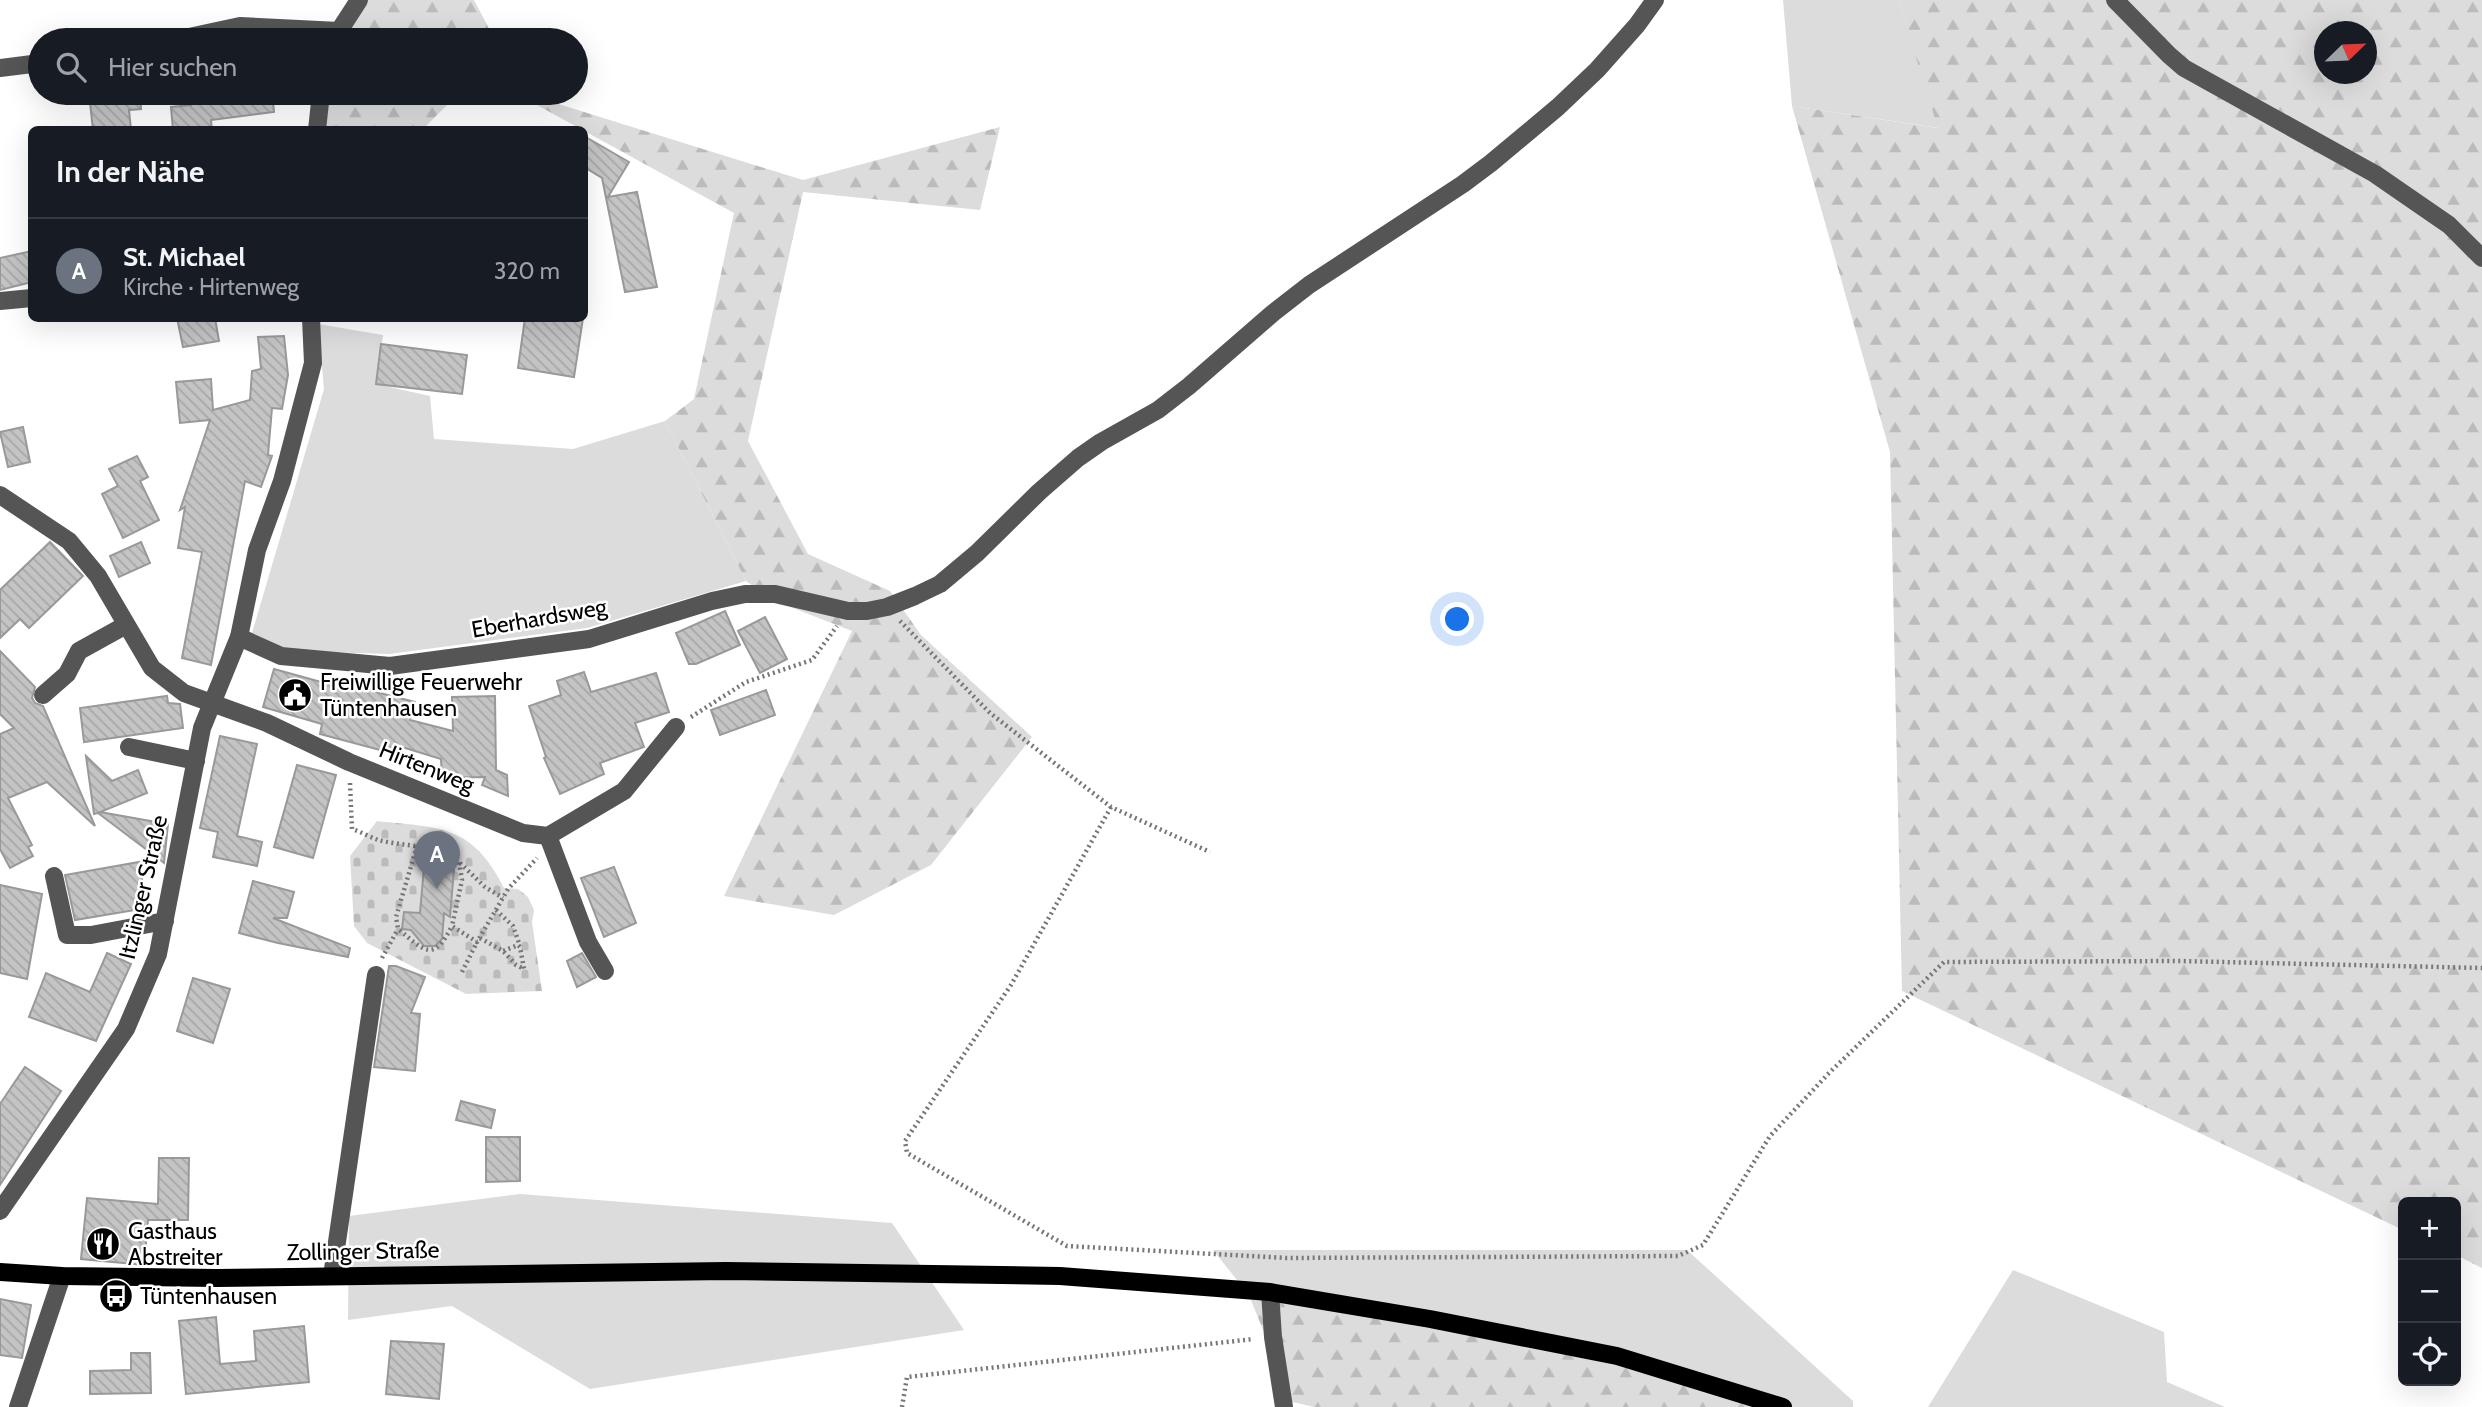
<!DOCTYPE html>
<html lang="de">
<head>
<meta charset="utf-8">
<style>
	body { margin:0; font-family:Cabin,sans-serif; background:#242831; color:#f1f3f6 }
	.controls { position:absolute; right:21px; bottom:21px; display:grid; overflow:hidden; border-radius:10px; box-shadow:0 7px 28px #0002 }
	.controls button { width:63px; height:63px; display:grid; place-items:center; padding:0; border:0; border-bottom:2px solid #363941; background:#171b24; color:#f1f3f6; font:35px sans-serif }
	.compass { position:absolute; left:2314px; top:21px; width:63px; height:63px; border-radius:50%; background:#171b24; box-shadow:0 7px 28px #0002; rotate:67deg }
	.you { position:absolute; left:1458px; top:620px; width:24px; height:24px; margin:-18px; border:5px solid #fff; border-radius:50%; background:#1a73e8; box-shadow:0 0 0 10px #1a73e833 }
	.badge { display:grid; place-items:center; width:46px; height:46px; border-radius:50%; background:#858687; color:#fff; font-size:23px; font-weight:700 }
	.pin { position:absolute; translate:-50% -58px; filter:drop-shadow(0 2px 4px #0008) }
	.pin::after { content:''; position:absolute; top:37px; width:24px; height:21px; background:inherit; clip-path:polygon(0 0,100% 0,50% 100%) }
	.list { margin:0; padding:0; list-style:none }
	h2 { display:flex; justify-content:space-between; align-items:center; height:91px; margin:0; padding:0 28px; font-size:30px }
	h2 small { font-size:23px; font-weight:400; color:#9ea1a6 }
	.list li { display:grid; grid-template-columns:46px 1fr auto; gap:21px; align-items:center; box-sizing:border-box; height:105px; padding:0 28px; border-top:2px solid #363941 }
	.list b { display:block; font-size:26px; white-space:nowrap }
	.list p { margin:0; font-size:23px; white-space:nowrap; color:#9ea1a6 }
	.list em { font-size:23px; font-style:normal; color:#9ea1a6 }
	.icon { flex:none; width:38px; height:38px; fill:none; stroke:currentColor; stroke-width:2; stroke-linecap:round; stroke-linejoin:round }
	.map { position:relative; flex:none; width:2482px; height:1407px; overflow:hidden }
	.search { position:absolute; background:#171b24; box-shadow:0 7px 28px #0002; left:28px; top:28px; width:560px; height:77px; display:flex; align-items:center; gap:18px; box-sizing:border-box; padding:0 24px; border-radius:38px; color:#9ea1a6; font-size:26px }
	.panel { position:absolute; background:#171b24; box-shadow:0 7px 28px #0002; left:28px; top:126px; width:560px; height:196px; border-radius:10px }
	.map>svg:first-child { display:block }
	.green { fill:#dcdcdc }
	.forest { fill:url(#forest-firs); fill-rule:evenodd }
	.cemetery { fill:url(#cemetery-stones) }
	.building { fill:url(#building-back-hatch); stroke:#999; stroke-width:2 }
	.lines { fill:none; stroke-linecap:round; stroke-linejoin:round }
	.path { stroke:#777; stroke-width:4.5; stroke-dasharray:2 3.5; stroke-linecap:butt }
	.minor { stroke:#555; stroke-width:18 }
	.major { stroke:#000; stroke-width:18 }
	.labels { text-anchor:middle; stroke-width:5; stroke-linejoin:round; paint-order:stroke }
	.street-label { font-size:23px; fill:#000; stroke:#fff }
	.poi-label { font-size:23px; fill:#000; stroke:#fff; text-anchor:start }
</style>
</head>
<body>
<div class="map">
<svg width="2482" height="1407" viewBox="0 0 2482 1407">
	<defs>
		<pattern id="forest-firs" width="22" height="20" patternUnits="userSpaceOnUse" patternTransform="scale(1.75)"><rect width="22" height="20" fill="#dcdcdc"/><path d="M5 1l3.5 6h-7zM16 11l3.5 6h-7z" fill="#bbb"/></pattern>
		<pattern id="cemetery-stones" width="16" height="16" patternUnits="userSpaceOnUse" patternTransform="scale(1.75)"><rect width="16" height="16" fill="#dcdcdc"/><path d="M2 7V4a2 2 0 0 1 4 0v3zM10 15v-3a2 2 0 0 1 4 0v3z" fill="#bbb"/></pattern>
		<pattern id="building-back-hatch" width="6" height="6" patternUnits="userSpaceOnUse" patternTransform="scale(1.75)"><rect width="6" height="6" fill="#c4c4c4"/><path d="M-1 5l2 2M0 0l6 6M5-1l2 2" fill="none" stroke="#a7a7a7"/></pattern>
	</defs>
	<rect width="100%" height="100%" fill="#fff"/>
	<!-- green -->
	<g class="green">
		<path d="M1783,0H1898L1939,128L1792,106Z"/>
		<path d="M318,324L383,335L376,384L430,396L434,439L573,449L665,421L746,581L587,628L389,654L288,651L252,633L324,389Z"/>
		<path d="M520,1194L892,1223L964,1330L590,1389L452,1306L348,1320L349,1216Z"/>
		<path d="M1213,1250H1687L1853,1401V1407H1769L1614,1362L1249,1295Z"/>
		<path d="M2013,1270L2164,1332L2167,1382L2225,1407H1928Z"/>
	</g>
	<!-- forest -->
	<g class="forest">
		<path d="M359,0H474L495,40H334Z"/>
		<path d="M1898,0H2482V1268L2456,1255V1202H2403V1230L1902,991L1890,452L1792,106L1938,128ZM2324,32H2366V74H2324Z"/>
		<path d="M315,93H459L423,129L312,130Z"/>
		<path d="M515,93H523L803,180L1000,127L980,210L803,192L748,441L808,554L890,591L921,635L1032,737L931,865L834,915L724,896L852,631L775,601L746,581L665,421L694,399L734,213Z"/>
		<path d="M1249,1295L1614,1362L1769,1407H1314L1284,1400L1277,1365Z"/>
	</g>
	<!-- cemetery -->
	<path class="cemetery" d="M377,821C440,828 472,824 504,888L518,889L528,897L534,910L532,922L542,991L466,994L367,943L354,926L350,856Z"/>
	<!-- building -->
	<g class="building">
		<path d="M89,93H140L141,109L129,110L131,130H93Z"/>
		<path d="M190,93H272L274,112L211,120L212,130H173L171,107L191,105Z"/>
		<path d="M584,136L629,162L608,197L637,192L657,287L625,292L602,178L584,167Z"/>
		<path d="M32,251V282L0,290V258Z"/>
		<path d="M177,318H215L219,341L183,347Z"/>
		<path d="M525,318H583L574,377L518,368Z"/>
		<path d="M284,336L288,375L282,409L272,408L268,455L272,456L261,487L245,481L211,665L182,658L202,552L178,548L185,507L180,510L210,420L180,423L176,382L211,379L213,410L250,400L252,371L261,369L258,337Z"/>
		<path d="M381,344L467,355L462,394L376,384Z"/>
		<path d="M23,427L30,462L8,467L0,432Z"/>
		<path d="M137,456L148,477L140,481L159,520L123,538L102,494L118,486L109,469Z"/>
		<path d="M50,542L83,576L29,628L20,619L0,638V590Z"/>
		<path d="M141,542L150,563L119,577L110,556Z"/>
		<path d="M725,611L740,645L696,664H689L676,633Z"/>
		<path d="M765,617L787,659L760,673L738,631Z"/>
		<path d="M0,651L35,687L32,698L35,703L43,706L95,826L47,782L8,798L32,845L28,847L33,856L10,868L0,849V734L14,728L0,714Z"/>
		<path d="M274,669L332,685L333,681L415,702L410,720L453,731L452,697L495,696L496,770L507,775L508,796L482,785L485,777L442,778L441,759L402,747L399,755L320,734L322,724L263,707Z"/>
		<path d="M584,672L591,692L656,673L669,712L635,723L644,747L600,763L604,774L560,794L544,758L546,757L529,706L561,695L557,681Z"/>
		<path d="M766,690L775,715L720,735L711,710Z"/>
		<path d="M167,696L168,703L180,704L183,728L84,742L80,708Z"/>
		<path d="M220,736L257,744L237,836L262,842L257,866L213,857L218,832L200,828Z"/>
		<path d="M86,756L112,781L138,770L147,793L100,812L168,824L164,863L98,813L94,814Z"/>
		<path d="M297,765L336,775L313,858L274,847Z"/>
		<path d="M139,862L147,908L75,920L65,875Z"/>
		<path d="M424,867L454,869L450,917L444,913L442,939L435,946H424L411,930L402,929L404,912L420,913Z"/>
		<path d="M614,867L636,923L604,937L581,878Z"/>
		<path d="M253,881L294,892L287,918H273L350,948L348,957L278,943L239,933Z"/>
		<path d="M0,885L42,894L27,979L0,973Z"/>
		<path d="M107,953L131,964L96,1041L29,1017L46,973L90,992Z"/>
		<path d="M582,953L596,977L577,987L567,961Z"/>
		<path d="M389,966H396L425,977L411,1013L420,1014L415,1071L374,1067Z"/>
		<path d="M193,978L230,989L213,1043L177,1031Z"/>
		<path d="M25,1067L61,1091L0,1185V1104Z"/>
		<path d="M461,1101L495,1110L491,1128L456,1120Z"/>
		<path d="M486,1137H520V1181L486,1182Z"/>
		<path d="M159,1158H189L188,1220H148L144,1265L81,1259L87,1198L158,1204Z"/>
		<path d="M0,1299L31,1305L22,1358L0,1355Z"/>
		<path d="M216,1317L220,1364L256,1361L254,1331L304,1326L309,1382L186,1394L179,1321Z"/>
		<path d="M391,1341L444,1344L439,1399L386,1394Z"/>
		<path d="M131,1353H150L151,1393L90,1394V1371L131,1370Z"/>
	</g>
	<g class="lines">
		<!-- path -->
		<g class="path">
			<path d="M900,621L990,713L1111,807L1210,852"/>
			<path d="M691,717L746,682L812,660L837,626"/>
			<path d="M350,783L352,829C361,832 370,837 378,840C405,847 438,844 459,862L462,880L452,926L477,942L508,889L537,858"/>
			<path d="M1111,807L1011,985L905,1141L907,1153L1067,1246L1287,1258L1678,1256L1703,1245L1770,1136L1829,1073L1944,962L2179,961L2482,968"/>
			<path d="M417,846L396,917L398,929C425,951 433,963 452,926"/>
			<path d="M460,863L485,887L503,898"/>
			<path d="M496,910L513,926L520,946"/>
			<path d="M480,938L503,951L516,965L524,969L520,947L518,945L503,951"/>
			<path d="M382,958L398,929"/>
			<path d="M462,972L477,942"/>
			<path d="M902,1407L907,1377L1254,1339"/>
		</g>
		<!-- minor -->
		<g class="minor">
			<path d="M2115,0L2169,55L2184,68L2375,174L2449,225L2482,258"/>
			<path d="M175,40L240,26L339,31"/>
			<path d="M336,40L339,31L359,0"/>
			<path d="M0,68L40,63"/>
			<path d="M317,130L321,93"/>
			<path d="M0,301L32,298"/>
			<path d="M0,495L69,541L98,576L152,668L184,693L267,723L349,762L523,833L548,836L624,791L676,727"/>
			<path d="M239,637L281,656L390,666L589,639L712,601L745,594H775L848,611H867L887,607L915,596L940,584L977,553L1039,492L1078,458L1101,442L1158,410L1189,386L1273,313L1309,285L1463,184L1491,163L1558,107L1597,70L1637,25L1655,0"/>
			<path d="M43,695L67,674L79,651L126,625"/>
			<path d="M129,747L196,761"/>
			<path d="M548,836L588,942L605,971"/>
			<path d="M54,876L67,935H91L165,921"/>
			<path d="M0,1211L126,1029L158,954L202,728L239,637L257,550L282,481L313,363L311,318"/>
			<path d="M332,1276L376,975"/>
			<path d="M1270,1292L1273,1337L1284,1407"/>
			<path d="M18,1407L62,1276"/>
		</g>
		<!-- major -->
		<path class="major" d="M0,1272L62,1276L217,1278L726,1271L1060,1276L1270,1292L1430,1319L1617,1356L1783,1407"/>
	</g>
	<!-- icons -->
	<defs>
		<g id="civic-disc" transform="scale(1.75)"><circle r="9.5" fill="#000" stroke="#fff"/><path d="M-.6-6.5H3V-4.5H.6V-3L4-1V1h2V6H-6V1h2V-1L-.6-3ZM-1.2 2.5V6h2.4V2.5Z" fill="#fff"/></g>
		<g id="restaurant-disc" transform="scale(1.75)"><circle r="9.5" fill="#000" stroke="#fff"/><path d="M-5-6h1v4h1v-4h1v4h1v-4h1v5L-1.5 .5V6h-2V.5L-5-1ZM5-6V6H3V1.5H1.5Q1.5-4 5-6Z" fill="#fff"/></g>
		<g id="bus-disc" transform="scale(1.75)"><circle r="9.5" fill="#000" stroke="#fff"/><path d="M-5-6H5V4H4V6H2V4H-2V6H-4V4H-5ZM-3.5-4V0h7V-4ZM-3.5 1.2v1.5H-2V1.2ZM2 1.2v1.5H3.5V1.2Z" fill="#fff"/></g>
	</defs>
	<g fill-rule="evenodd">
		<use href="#civic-disc" x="295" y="695"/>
		<use href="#restaurant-disc" x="103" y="1244"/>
		<use href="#bus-disc" x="116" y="1296"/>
	</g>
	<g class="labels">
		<!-- street labels -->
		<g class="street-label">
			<text transform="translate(539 618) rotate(-10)" y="8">Eberhardsweg</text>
			<text transform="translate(427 767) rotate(22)" y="8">Hirtenweg</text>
			<text transform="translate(143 887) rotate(-77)" y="8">Itzlinger Straße</text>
			<text transform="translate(363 1251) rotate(-1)" y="8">Zollinger Straße</text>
		</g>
		<!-- poi labels -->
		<g class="poi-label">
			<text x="320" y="690">Freiwillige Feuerwehr<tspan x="320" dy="26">Tüntenhausen</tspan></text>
			<text x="128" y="1239">Gasthaus<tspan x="128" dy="26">Abstreiter</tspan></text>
			<text x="140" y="1304">Tüntenhausen</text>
		</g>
	</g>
</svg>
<div class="controls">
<button>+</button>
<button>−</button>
<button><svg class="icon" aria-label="locate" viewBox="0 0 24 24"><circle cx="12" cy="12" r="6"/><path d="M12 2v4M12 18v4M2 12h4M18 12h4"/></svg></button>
</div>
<svg class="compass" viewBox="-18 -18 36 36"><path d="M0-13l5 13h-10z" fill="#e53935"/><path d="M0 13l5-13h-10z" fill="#9ea1a6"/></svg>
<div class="you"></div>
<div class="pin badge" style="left:437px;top:889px;background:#6b7280">A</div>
<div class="search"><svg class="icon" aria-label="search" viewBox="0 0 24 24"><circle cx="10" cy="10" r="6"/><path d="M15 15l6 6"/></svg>Hier suchen</div>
<section class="panel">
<h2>In der Nähe<small></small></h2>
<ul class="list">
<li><span class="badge" style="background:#6b7280">A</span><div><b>St. Michael</b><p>Kirche · Hirtenweg</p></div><em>320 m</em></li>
</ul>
</section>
</div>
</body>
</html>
